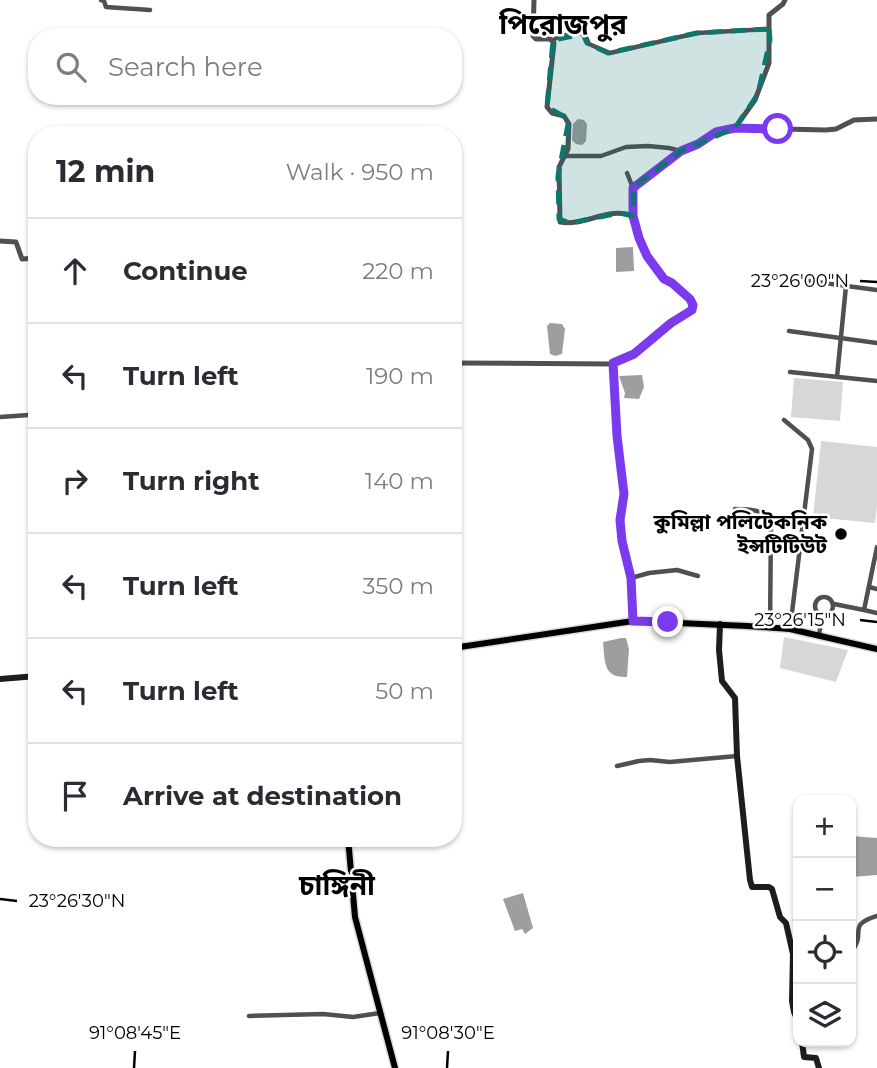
<!DOCTYPE html>
<html lang="en">
<head>
<meta charset="utf-8">
<style>
	body { margin:0; font-family:Montserrat,"Noto Sans Bengali",sans-serif; background:#f2f2f3; color:#2b2b33 }
	.controls { position:absolute; right:21px; bottom:21px; display:grid; overflow:hidden; border-radius:14px; box-shadow:0 2px 5px #0004 }
	.controls button { width:63px; height:63px; display:grid; place-items:center; padding:0; border:0; border-bottom:2px solid #e1e1e2; background:#fff; color:#2b2b33; font:35px sans-serif }
	.stop { position:absolute; width:21px; height:21px; margin:-16px; border:5px solid #7c3aed; border-radius:50%; background:#fff }
	.stop.end { background:#7c3aed; border-color:#fff; box-shadow:0 2px 7px #0008 }
	.list { margin:0; padding:0; list-style:none }
	h2 { display:flex; justify-content:space-between; align-items:center; height:91px; margin:0; padding:0 28px; font-size:30px }
	h2 small { font-size:23px; font-weight:400; color:#7c7c81 }
	.list li { display:grid; grid-template-columns:46px 1fr auto; gap:21px; align-items:center; box-sizing:border-box; height:105px; padding:0 28px; border-top:2px solid #e1e1e2 }
	.list b { display:block; font-size:26px; white-space:nowrap }
	.list em { font-size:23px; font-style:normal; color:#7c7c81 }
	.icon { flex:none; width:38px; height:38px; fill:none; stroke:currentColor; stroke-width:2; stroke-linecap:round; stroke-linejoin:round }
	.map { position:relative; flex:none; width:877px; height:1068px; overflow:hidden }
	.search { position:absolute; background:#fff; box-shadow:0 2px 5px #0004; left:28px; top:28px; width:434px; height:77px; display:flex; align-items:center; gap:18px; box-sizing:border-box; padding:0 24px; border-radius:28px; color:#7c7c81; font-size:26px }
	.panel { position:absolute; background:#fff; box-shadow:0 2px 5px #0004; left:28px; top:126px; width:434px; height:721px; border-radius:28px }
	.map>svg:first-child { display:block }
	.green { fill:#d7d7d7 }
	.water { fill:#9e9e9e }
	.lines { fill:none; stroke-linecap:round; stroke-linejoin:round }
	.primary-casing { stroke:#dbdbdb; stroke-width:9 }
	.minor { stroke:#505050; stroke-width:4.5 }
	.tertiary { stroke:#505050; stroke-width:5 }
	.secondary { stroke:#1d1d1d; stroke-width:6 }
	.primary { stroke:#000; stroke-width:6 }
	.route { stroke:#7c3aed; stroke-width:9 }
	.marked { fill:#0f766e; fill-opacity:0.2; stroke:#0f766e; stroke-width:5; stroke-dasharray:14 9; stroke-linejoin:round }
	.ticks { fill:none; stroke:#000; stroke-width:2.5 }
	.poi-dot { fill:#000; stroke:#fff; stroke-width:2.5 }
	.labels { text-anchor:middle; stroke-width:5; stroke-linejoin:round; paint-order:stroke }
	.poi-label { font-size:21px; font-weight:bold; fill:#000; stroke:#fff; text-anchor:end }
	.district-label { font-size:28px; font-weight:bold; fill:#000; stroke:#fff }
	.ticks-label { font-size:18px; text-anchor:middle; fill:#000; stroke:#fff; stroke-width:5; stroke-linejoin:round; paint-order:stroke }
</style>
</head>
<body>
<div class="map">
<svg width="877" height="1068" viewBox="0 0 877 1068">
	<rect width="100%" height="100%" fill="#fff"/>
	<!-- green -->
	<g class="green">
		<path d="M794,378L843,382L840,421L791,417Z"/>
		<path d="M821,441L877,447V506L875,523L813,517Z"/>
		<path d="M784,637L848,650L836,682L780,668Z"/>
	</g>
	<!-- water -->
	<g class="water">
		<path d="M578,119L584,120L587,124L586,141L582,145L576,144L572,140L573,124Z"/>
		<path d="M633,247L634,271L616,272V248Z"/>
		<path d="M550,323L562,324L565,329L562,354L555,356L550,354L547,326Z"/>
		<path d="M642,375L644,387L639,399L624,398L625,393L619,376Z"/>
		<path d="M621,638H626L629,649L627,677C603,678 605,662 603,642Z"/>
		<path d="M851,836L877,838V875L851,877Z"/>
		<path d="M523,893L533,928L525,934L522,929L515,931L503,899Z"/>
	</g>
	<g class="lines">
		<!-- primary casing -->
		<g class="primary-casing">
			<g id="primary">
				<path d="M453,648L633,621L747,626L790,629L877,649"/>
				<path d="M348,838L355,917L395,1068"/>
			</g>
		</g>
		<!-- minor -->
		<g class="minor">
			<path d="M101,0L104,1L106,7L150,10"/>
			<path d="M553,40C559,36 576,31 583,34C587,36 587,41 589,44L610,53L697,33L769,29"/>
			<path d="M565,156H601L626,147L648,146L669,148L681,151"/>
			<path d="M627,173L633,188"/>
			<path d="M802,280L877,290"/>
			<path d="M789,331L877,343"/>
			<path d="M790,372L877,381"/>
			<path d="M837,377L846,286"/>
			<path d="M0,417L29,415L37,412"/>
			<path d="M784,420L808,440L812,449L790,629"/>
			<path d="M735,509C751,509 764,509 771,525L770,627"/>
			<path d="M631,578L649,573L677,570L698,576"/>
			<path d="M869,587L877,589"/>
			<circle cx="824" cy="606" r="9"/>
			<path d="M834,604L864,610L877,547"/>
			<path d="M864,610L877,613"/>
			<path d="M819,635L822,615"/>
			<path d="M617,766L639,761L650,760L670,762L737,756"/>
			<path d="M851,952C868,932 845,926 877,916"/>
			<path d="M249,1016L323,1014L353,1017L380,1013"/>
		</g>
		<!-- tertiary -->
		<g class="tertiary">
			<path d="M534,0L533,36L536,39H550L554,43L547,107L552,113L564,116L569,124L568,149L559,167L560,222C584,227 609,206 633,216C636,224 636,231 639,238C643,251 651,266 661,276C671,286 695,294 692,310L671,323L634,354L613,364L617,436L624,494L620,520L622,541L631,578L633,621"/>
			<path d="M735,128L755,100L769,63V15L783,4L785,0"/>
			<path d="M633,216V188L681,151L698,144L716,132L735,128L826,130L836,129L854,120L877,119"/>
			<path d="M0,241L16,242L22,259L37,258"/>
			<path d="M453,363L613,364"/>
		</g>
		<!-- secondary -->
		<g class="secondary">
			<path d="M720,624L719,650L722,681L735,698L737,756L750,880L752,887H769L772,889L780,917L786,923L793,954L792,1001L794,1012L798,1021"/>
			<path d="M0,679L37,676"/>
			<path d="M802,1042L804,1057L816,1058L819,1068"/>
		</g>
		<!-- primary -->
		<use href="#primary" class="primary"/>
	</g>
	<g class="lines">
		<!-- route -->
		<path class="route" d="M668,622L633,621L631,578L622,541L620,520L624,494L617,436L613,363L634,354L671,323L692,310L693,305L690,299L672,283L664,279L647,256L639,238L633,216V188L681,151L698,144L716,132L735,128L778,129"/>
	</g>
	<!-- marked area -->
	<path class="marked" d="M769,29L770,40L758,94L735,128L681,151L634,187L633,216L620,213L570,223L559,219L558,176L569,119L547,107L553,40L583,34L587,43L608,53L697,33Z"/>
	<!-- ticks -->
	<path class="ticks" d="M860,281L877,282M860,620L877,622M0,899L17,901M134,1068L135,1051M447,1068L448,1051"/>
	<!-- markers -->
	<circle class="poi-dot" cx="841" cy="534" r="7"/>
	<g class="labels">
		<!-- poi labels -->
		<g class="poi-label">
			<text x="827" y="529">কুমিল্লা পলিটেকনিক<tspan x="827" dy="24">ইন্সটিটিউট</tspan></text>
		</g>
		<!-- district labels -->
		<g class="district-label">
			<text x="563" y="34">পিরোজপুর</text>
			<text x="337" y="895">চাঙ্গিনী</text>
		</g>
	</g>
	<g class="ticks-label">
		<text x="800" y="287">23°26'00"N</text>
		<text x="800" y="626">23°26'15"N</text>
		<text x="77" y="907">23°26'30"N</text>
		<text x="135" y="1039">91°08'45"E</text>
		<text x="448" y="1039">91°08'30"E</text>
	</g>
</svg>
<div class="controls">
<button>+</button>
<button>−</button>
<button><svg class="icon" aria-label="locate" viewBox="0 0 24 24"><circle cx="12" cy="12" r="6"/><path d="M12 2v4M12 18v4M2 12h4M18 12h4"/></svg></button>
<button><svg class="icon" aria-label="layers" viewBox="0 0 24 24"><path d="M12 4l9 5-9 5-9-5zM3 14l9 5 9-5"/></svg></button>
</div>
<div class="stop" style="left:778px;top:129px"></div>
<div class="stop end" style="left:668px;top:622px"></div>
<div class="search"><svg class="icon" aria-label="search" viewBox="0 0 24 24"><circle cx="10" cy="10" r="6"/><path d="M15 15l6 6"/></svg>Search here</div>
<section class="panel">
<h2>12 min<small>Walk · 950 m</small></h2>
<ul class="list">
<li><svg class="icon" aria-label="ahead" viewBox="0 0 24 24"><path d="M12 20V5M6 11l6-6 6 6"/></svg><div><b>Continue</b></div><em>220 m</em></li>
<li><svg class="icon" aria-label="left" viewBox="0 0 24 24"><path d="M17 20v-9H6M10 6l-5 5 5 5"/></svg><div><b>Turn left</b></div><em>190 m</em></li>
<li><svg class="icon" aria-label="right" viewBox="0 0 24 24"><path d="M7 20v-9h11M14 6l5 5-5 5"/></svg><div><b>Turn right</b></div><em>140 m</em></li>
<li><svg class="icon" aria-label="left" viewBox="0 0 24 24"><path d="M17 20v-9H6M10 6l-5 5 5 5"/></svg><div><b>Turn left</b></div><em>350 m</em></li>
<li><svg class="icon" aria-label="left" viewBox="0 0 24 24"><path d="M17 20v-9H6M10 6l-5 5 5 5"/></svg><div><b>Turn left</b></div><em>50 m</em></li>
<li><svg class="icon" aria-label="arrive" viewBox="0 0 24 24"><path d="M6 21V4h12l-3 4 3 4H6"/></svg><div><b>Arrive at destination</b></div></li>
</ul>
</section>
</div>
</body>
</html>
